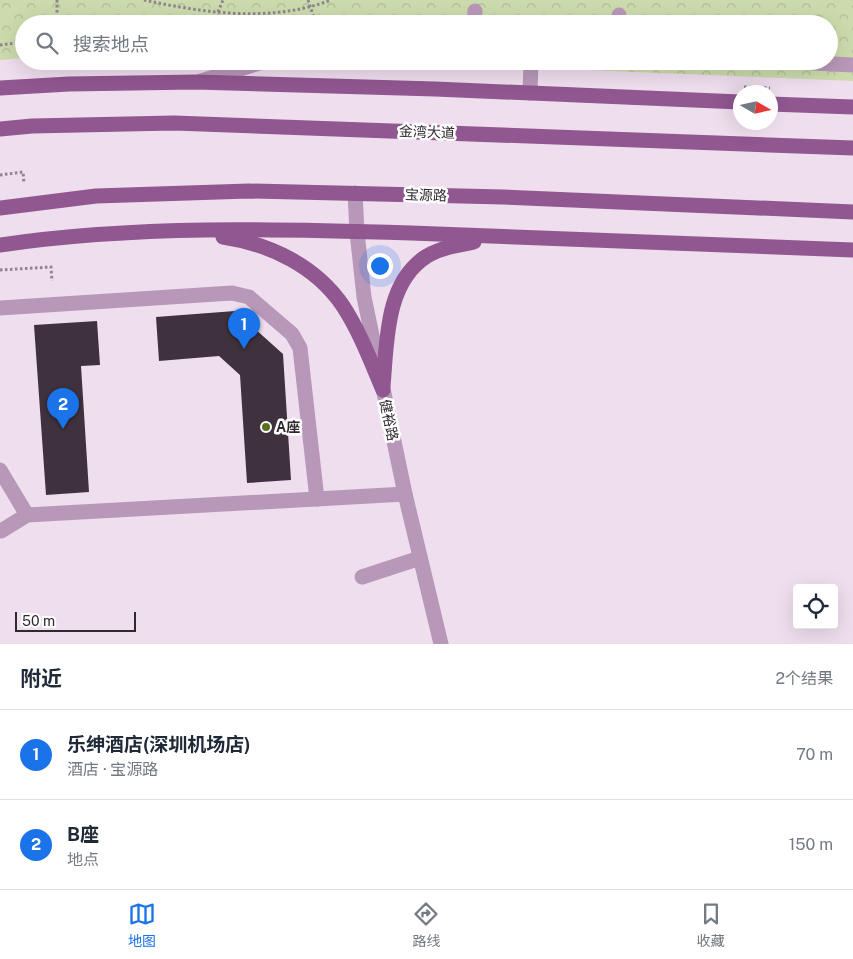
<!DOCTYPE html>
<html lang="zh">
<head>
<meta charset="utf-8">
<style>
	body { margin:0; font-family:"Public Sans","Noto Sans SC",sans-serif; background:#f6f6f7; color:#1f2937 }
	.controls { position:absolute; right:15px; bottom:15px; display:grid; overflow:hidden; border-radius:5px; box-shadow:0 5px 20px #0002 }
	.controls button { width:45px; height:45px; display:grid; place-items:center; padding:0; border:0; border-bottom:1px solid #e0e1e3; background:#fff; color:#1f2937; font:25px sans-serif }
	.compass { position:absolute; left:733px; top:85px; width:45px; height:45px; border-radius:50%; background:#fff; box-shadow:0 5px 20px #0002; rotate:99deg }
	.scale { position:absolute; left:15px; bottom:12px; width:121px; box-sizing:border-box; padding-left:5px; border:2px solid #2f292f; border-top:0; font-size:14px; line-height:18px; white-space:nowrap; color:#2f292f; -webkit-text-stroke:4px #fff; paint-order:stroke }
	.you { position:absolute; left:379px; top:265px; width:18px; height:18px; margin:-12px; border:4px solid #fff; border-radius:50%; background:#1a73e8; box-shadow:0 0 0 8px #1a73e833 }
	.badge { display:grid; place-items:center; width:32px; height:32px; border-radius:50%; background:#1a73e8; color:#fff; font-size:16px; font-weight:700 }
	.pin { position:absolute; translate:-50% -41px; filter:drop-shadow(0 1px 2px #0008) }
	.pin::after { content:''; position:absolute; top:26px; width:18px; height:15px; background:inherit; clip-path:polygon(0 0,100% 0,50% 100%) }
	.list { margin:0; padding:0; list-style:none }
	h2 { display:flex; justify-content:space-between; align-items:center; height:65px; margin:0; padding:0 20px; font-size:21px }
	h2 small { font-size:16px; font-weight:400; color:#747a83 }
	.list li { display:grid; grid-template-columns:32px 1fr auto; gap:15px; align-items:center; box-sizing:border-box; height:90px; padding:0 20px; border-top:1px solid #e0e1e3 }
	.list b { display:block; font-size:19px; white-space:nowrap }
	.list p { margin:0; font-size:16px; white-space:nowrap; color:#747a83 }
	.list em { font-size:16px; font-style:normal; color:#747a83 }
	.icon { flex:none; width:28px; height:28px; fill:none; stroke:currentColor; stroke-width:2; stroke-linecap:round; stroke-linejoin:round }
	.map { position:relative; flex:none; width:853px; height:644px; overflow:hidden }
	.search { position:absolute; background:#fff; box-shadow:0 5px 20px #0002; left:15px; right:15px; top:15px; height:55px; display:flex; align-items:center; gap:12px; box-sizing:border-box; padding:0 18px; border-radius:28px; color:#747a83; font-size:19px }
	.sheet { height:245px; background:#fff }
	nav { display:flex; justify-content:space-around; align-items:center; box-sizing:border-box; height:70px; border-top:1px solid #e0e1e3; background:#fff; font-size:14px; color:#747a83 }
	nav a { display:grid; justify-items:center; gap:2px }
	nav .on { color:#1a73e8 }
	.map>svg:first-child { display:block }
	.park { fill:url(#park-crowns) }
	.building { fill:#3f323e }
	.lines { fill:none; stroke-linecap:round; stroke-linejoin:round }
	.path { stroke:#8f848f; stroke-width:3; stroke-dasharray:2.5 2.5; stroke-linecap:butt }
	.minor { stroke:#b898b8; stroke-width:15 }
	.major { stroke:#905790; stroke-width:15 }
	.poi-dot { fill:#5b701f; stroke:#fff; stroke-width:2 }
	.labels { text-anchor:middle; stroke-width:5; stroke-linejoin:round; paint-order:stroke }
	.street-label { font-size:14px; fill:#2f292f; stroke:#fff }
	.poi-label { font-size:14px; font-weight:bold; fill:#2f292f; stroke:#fff; text-anchor:start }
</style>
</head>
<body>
<div class="map">
<svg width="853" height="644" viewBox="0 0 853 644">
	<defs>
		<pattern id="park-crowns" width="20" height="18" patternUnits="userSpaceOnUse" patternTransform="scale(1.25)"><rect width="20" height="18" fill="#ccdbad"/><path d="M2 6a3 3 0 1 1 6 0M12 15a3 3 0 1 1 6 0" fill="none" stroke="#b0bc95"/></pattern>
	</defs>
	<rect width="100%" height="100%" fill="#efdeee"/>
	<!-- park -->
	<path class="park" d="M0,0H853V81L370,61H829V24H24V58L0,60Z"/>
	<!-- building -->
	<g class="building">
		<path d="M235,311L283,354L291,480L247,483L240,375L219,356L159,361L156,317Z"/>
		<path d="M97,321L100,365L81,366L89,492L46,495L34,325Z"/>
	</g>
	<g class="lines">
		<!-- path -->
		<g class="path">
			<path d="M57,0V24"/>
			<path d="M144,0C205,13 271,23 331,0"/>
			<path d="M308,0L316,24"/>
			<path d="M218,12L223,0"/>
			<path d="M0,45L24,42"/>
			<path d="M58,61V69"/>
			<path d="M744,87L770,88"/>
			<path d="M0,175L23,172L24,183"/>
			<path d="M0,270L51,267L52,281"/>
		</g>
		<!-- minor -->
		<g class="minor">
			<path d="M474,24L475,11"/>
			<path d="M618,24L619,15"/>
			<path d="M775,61L853,65"/>
			<path d="M201,81L266,61"/>
			<path d="M530,93L531,61"/>
			<path d="M355,193L357,232L364,297L405,494L441,644"/>
			<path d="M0,308L232,293L249,297L292,334L300,348L317,499"/>
			<path d="M0,470L27,515"/>
			<path d="M1,531L27,515L405,494"/>
			<path d="M362,577L420,558"/>
		</g>
		<!-- major -->
		<g class="major">
			<path d="M0,88L69,84L196,82L435,89L740,102"/>
			<path d="M770,104L853,107"/>
			<path d="M0,129L32,126L174,123L853,148"/>
			<path d="M0,208L96,196L249,191L503,197L853,212"/>
			<path d="M223,237C270,244 316,266 343,306C360,332 371,362 383,390"/>
			<path d="M0,245C136,225 275,229 411,233C559,238 706,245 853,250"/>
			<path d="M383,386C387,343 385,282 427,256C441,248 458,245 474,242"/>
		</g>
	</g>
	<!-- markers -->
	<circle class="poi-dot" cx="266" cy="427" r="5"/>
	<g class="labels">
		<!-- street labels -->
		<g class="street-label">
			<text transform="translate(427 132) rotate(2)" y="5">金湾大道</text>
			<text transform="translate(426 195) rotate(2)" y="5">宝源路</text>
			<text transform="translate(389 420) rotate(78)" y="5">健裕路</text>
		</g>
		<!-- poi labels -->
		<g class="poi-label">
			<text x="276" y="432">A座</text>
		</g>
	</g>
</svg>
<div class="controls">
<button><svg class="icon" aria-label="locate" viewBox="0 0 24 24"><circle cx="12" cy="12" r="6"/><path d="M12 2v4M12 18v4M2 12h4M18 12h4"/></svg></button>
</div>
<svg class="compass" viewBox="-18 -18 36 36"><path d="M0-13l5 13h-10z" fill="#e53935"/><path d="M0 13l5-13h-10z" fill="#747a83"/></svg>
<div class="scale">50 m</div>
<div class="you"></div>
<div class="pin badge" style="left:244px;top:349px">1</div>
<div class="pin badge" style="left:63px;top:429px">2</div>
<div class="search"><svg class="icon" aria-label="search" viewBox="0 0 24 24"><circle cx="10" cy="10" r="6"/><path d="M15 15l6 6"/></svg>搜索地点</div>
</div>
<section class="sheet">
<h2>附近<small>2个结果</small></h2>
<ul class="list">
<li><span class="badge">1</span><div><b>乐绅酒店(深圳机场店)</b><p>酒店 · 宝源路</p></div><em>70 m</em></li>
<li><span class="badge">2</span><div><b>B座</b><p>地点</p></div><em>150 m</em></li>
</ul>
</section>
<nav>
<a class="on"><svg class="icon" aria-label="map" viewBox="0 0 24 24"><path d="M3 6l6-2 6 2 6-2v14l-6 2-6-2-6 2zM9 4v14M15 6v14"/></svg>地图</a>
<a><svg class="icon" aria-label="directions" viewBox="0 0 24 24"><path d="M12 3l9 9-9 9-9-9zM9 14v-3h6M13 9l2 2-2 2"/></svg>路线</a>
<a><svg class="icon" aria-label="saved" viewBox="0 0 24 24"><path d="M7 4h10v16l-5-4-5 4z"/></svg>收藏</a>
</nav>
</body>
</html>
